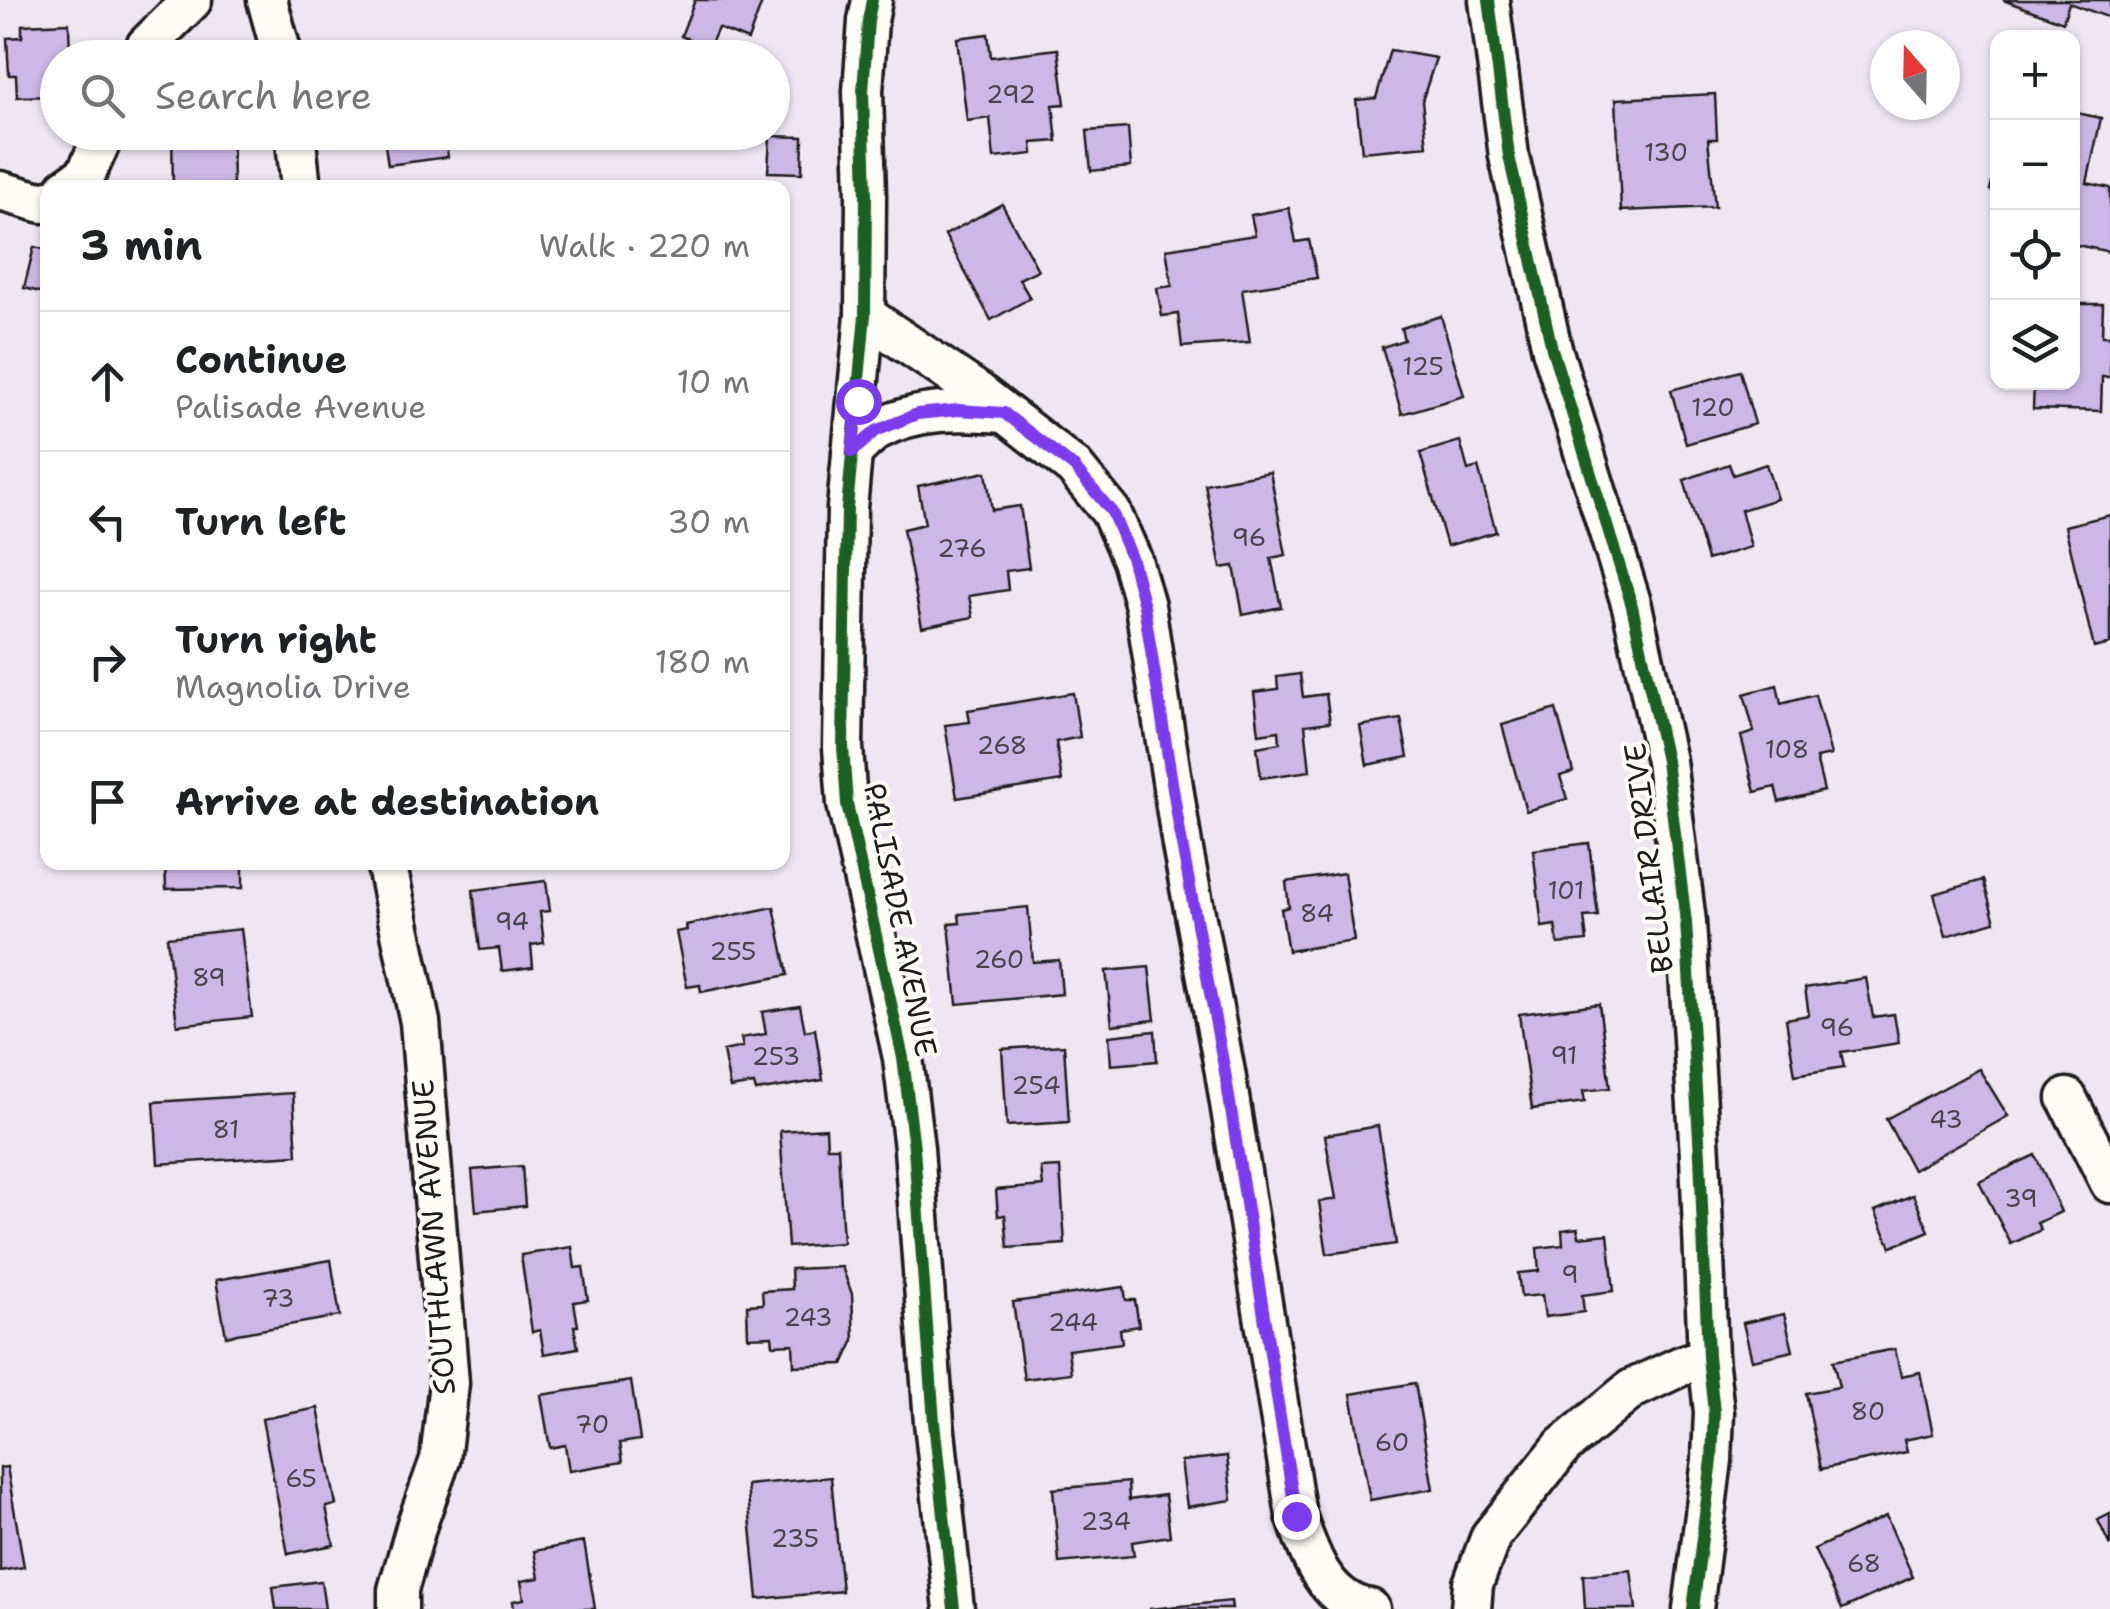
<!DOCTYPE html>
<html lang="en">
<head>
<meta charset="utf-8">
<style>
	body { margin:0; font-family:"Shantell Sans",sans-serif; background:#f2f2f2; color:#202124 }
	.controls { position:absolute; right:30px; top:30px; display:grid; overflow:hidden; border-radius:20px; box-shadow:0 2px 8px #0004 }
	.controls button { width:90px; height:90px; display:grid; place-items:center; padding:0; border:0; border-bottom:2px solid #e0e0e0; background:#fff; color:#202124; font:50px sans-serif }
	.compass { position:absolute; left:1870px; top:30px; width:90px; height:90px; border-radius:50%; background:#fff; box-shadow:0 2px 8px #0004; rotate:340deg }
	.stop { position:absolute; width:30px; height:30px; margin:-22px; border:8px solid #7c3aed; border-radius:50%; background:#fff }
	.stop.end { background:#7c3aed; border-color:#fff; box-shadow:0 2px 10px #0008 }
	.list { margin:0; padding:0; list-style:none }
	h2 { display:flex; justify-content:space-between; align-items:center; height:130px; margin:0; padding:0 40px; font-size:42px }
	h2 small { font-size:32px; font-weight:400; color:#757577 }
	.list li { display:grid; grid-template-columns:65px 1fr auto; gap:30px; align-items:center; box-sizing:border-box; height:140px; padding:0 40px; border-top:2px solid #e0e0e0 }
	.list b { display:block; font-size:38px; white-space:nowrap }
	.list p { margin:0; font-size:32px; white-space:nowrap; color:#757577 }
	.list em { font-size:32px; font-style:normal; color:#757577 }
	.icon { flex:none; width:55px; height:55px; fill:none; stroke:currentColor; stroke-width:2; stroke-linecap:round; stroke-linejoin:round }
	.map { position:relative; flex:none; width:2110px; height:1609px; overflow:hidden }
	.search { position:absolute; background:#fff; box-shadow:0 2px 8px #0004; left:40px; top:40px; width:750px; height:110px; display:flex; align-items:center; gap:25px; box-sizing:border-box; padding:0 35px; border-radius:55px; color:#757577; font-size:38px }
	.panel { position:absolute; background:#fff; box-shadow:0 2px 8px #0004; left:40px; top:180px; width:750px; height:690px; border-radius:20px }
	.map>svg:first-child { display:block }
	.building { fill:#ccb7e6; stroke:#1c1c1c; stroke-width:2.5 }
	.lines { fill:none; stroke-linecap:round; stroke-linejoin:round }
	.minor-casing { stroke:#1c1c1c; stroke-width:45 }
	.minor { stroke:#fdfcf7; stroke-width:38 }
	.cycleway-casing { stroke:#fdfcf7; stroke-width:19 }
	.cycleway { stroke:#1b5e20; stroke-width:12 }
	.route { stroke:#7c3aed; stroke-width:12 }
	.labels { text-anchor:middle; stroke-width:8; stroke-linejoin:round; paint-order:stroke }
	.number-label { font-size:25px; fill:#48434e }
	.street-label { font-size:30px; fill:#1c1c1c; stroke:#fdfcf7 }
</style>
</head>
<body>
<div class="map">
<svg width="2110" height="1609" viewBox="0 0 2110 1609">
	<rect width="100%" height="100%" fill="#eee7f2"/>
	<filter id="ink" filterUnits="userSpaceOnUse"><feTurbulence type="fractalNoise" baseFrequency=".01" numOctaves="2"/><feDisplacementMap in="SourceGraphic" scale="20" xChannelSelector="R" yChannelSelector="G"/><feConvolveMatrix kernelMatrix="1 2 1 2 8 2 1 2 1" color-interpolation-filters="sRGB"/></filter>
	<g filter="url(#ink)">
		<!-- building -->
		<g class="building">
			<path d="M695,0H763L748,40L718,28L709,48L681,36Z"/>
			<path d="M2003,0H2110V18L2069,3L2063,22Z"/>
			<path d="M69,23L70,58H58V96L17,97L16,75H9L7,38L22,37V25Z"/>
			<path d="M988,34L991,57L1058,49L1065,104L1053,105L1057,141L1032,143L1033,154L994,158L990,118L967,121L957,38Z"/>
			<path d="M1390,50L1436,58L1422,101L1427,146L1362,152L1356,100L1376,98Z"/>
			<path d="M1715,94L1717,139H1708L1715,207L1621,211L1616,99Z"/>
			<path d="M2072,112L2101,118L2087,183L2110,188V252L2072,244Z"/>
			<path d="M1128,128L1131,167L1091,171L1087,131Z"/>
			<path d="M172,132H226V139H232L233,184L226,185V188H173Z"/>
			<path d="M383,132H444L448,157L388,165Z"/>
			<path d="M770,136L803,137L802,173L768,172Z"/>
			<path d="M1998,157V192L1990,190Z"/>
			<path d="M1002,204L1038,270L1019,279L1030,298L991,320L945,235Z"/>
			<path d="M1289,208L1296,242L1309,240L1317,278L1242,289L1250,342L1182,347L1178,314L1162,316L1157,288L1172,286L1166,249L1255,235L1251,215Z"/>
			<path d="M34,247L48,250V294L24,288Z"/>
			<path d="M2072,304H2103L2102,336H2110V377H2102L2101,411L2033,409L2034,382H2072Z"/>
			<path d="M1441,316L1464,396L1402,414L1382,347L1404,340L1401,328Z"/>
			<path d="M1740,371L1755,424L1686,444L1671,390Z"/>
			<path d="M1460,441L1468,470L1478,467L1496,532L1447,546L1420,453Z"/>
			<path d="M1729,464L1733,475L1766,464L1777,499L1741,510L1751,547L1707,560L1684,480Z"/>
			<path d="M986,472L992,510L1020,506L1029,568L1006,571L1008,590L969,596L973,617L922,627L903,529L925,524L918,486Z"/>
			<path d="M1270,472L1286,555L1271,558L1281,607L1243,615L1234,566L1221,568L1205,484Z"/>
			<path d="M2110,515V644L2094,648L2065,526Z"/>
			<path d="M1300,674L1303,697L1326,694L1330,722L1305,725L1310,771L1261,778L1257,747L1280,743L1279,731L1259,734L1254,692L1278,689L1277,677Z"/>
			<path d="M1777,685L1781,704L1815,695L1831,755L1816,758L1824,791L1779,802L1775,787L1755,792L1741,736L1754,732L1744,694Z"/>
			<path d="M1073,693L1080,737L1056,742L1062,781L957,798L945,725L970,722L968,710Z"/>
			<path d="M1556,709L1573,772L1560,776L1567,799L1526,811L1502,725Z"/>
			<path d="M1401,719L1408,757L1367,765L1360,726Z"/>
			<path d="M1589,843L1598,916L1584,917L1587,941L1558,944L1555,925L1542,927L1533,850Z"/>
			<path d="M165,862H243V888L166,889Z"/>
			<path d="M1344,873L1354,941L1288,951L1281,909L1289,907L1286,882Z"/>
			<path d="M1983,880L1995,922L1946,936L1934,894Z"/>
			<path d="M546,881L550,911L540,912L544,943L531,945L533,967L502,971L499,948L480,950L473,890Z"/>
			<path d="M774,907L788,975L701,992L700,985L687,987L676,932L687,930L686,925Z"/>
			<path d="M1028,907L1033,962L1059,960L1062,994L957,1004L949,924L960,923L959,914Z"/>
			<path d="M241,929L252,1017L177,1025L167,937Z"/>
			<path d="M1149,967L1155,1020L1112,1025L1106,971Z"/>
			<path d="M1866,978L1873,1017L1894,1014L1899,1043L1841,1052L1844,1067L1795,1075L1786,1019L1809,1015L1805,988Z"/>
			<path d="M1599,1004L1610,1088L1583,1091L1585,1102L1532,1109L1519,1014Z"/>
			<path d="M800,1006L805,1031L815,1029L823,1080L756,1091L754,1084L730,1088L723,1051L743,1047L741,1038L766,1034L762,1012Z"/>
			<path d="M1155,1031L1157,1061L1111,1065L1109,1036Z"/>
			<path d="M1064,1045L1069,1122L1007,1126L1002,1049Z"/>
			<path d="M1979,1069L2008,1116L1913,1170L1886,1119Z"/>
			<path d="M293,1093L297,1155L158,1164L154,1102Z"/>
			<path d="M1378,1126L1396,1244L1327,1254L1319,1202L1336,1199L1325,1135Z"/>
			<path d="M826,1128L827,1147H838L843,1243L788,1247L780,1131Z"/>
			<path d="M2035,1155L2061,1212L2037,1223L2041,1230L2011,1244L1979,1181Z"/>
			<path d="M522,1166L525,1206L476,1211L472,1170Z"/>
			<path d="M1060,1167L1065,1244L1008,1248L1005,1215L998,1216L996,1190L1043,1186L1041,1168Z"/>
			<path d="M1913,1195L1929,1231L1891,1247L1875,1211Z"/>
			<path d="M1578,1228L1579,1237L1608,1234L1614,1291L1582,1295L1584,1312L1545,1317L1542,1295L1521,1297L1518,1273L1539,1271L1537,1248L1563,1245L1562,1230Z"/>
			<path d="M572,1247L575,1268L583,1267L588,1300L574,1302L578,1326H574L578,1348L544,1354L540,1330L532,1332L521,1255Z"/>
			<path d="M331,1260L340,1316L226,1336L216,1280Z"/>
			<path d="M842,1267L852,1294L854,1340L843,1364L794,1366L793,1344L773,1345L772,1336L748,1337L747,1305L763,1304L762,1291L792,1289L791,1269Z"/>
			<path d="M1124,1287L1126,1300H1135L1139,1326L1120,1329L1122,1343L1068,1350L1071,1373L1024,1379L1013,1302Z"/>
			<path d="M1784,1314L1793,1351L1752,1360L1743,1323Z"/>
			<path d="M1895,1349L1901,1376L1920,1372L1933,1434L1904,1440L1907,1452L1821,1469L1806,1393L1839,1387L1833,1361Z"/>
			<path d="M631,1381L640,1440L620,1443L623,1462L569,1471L565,1445L550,1448L541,1395Z"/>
			<path d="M1415,1383L1433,1489L1370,1500L1351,1394Z"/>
			<path d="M318,1408L336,1505L326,1507L334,1545L288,1554L262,1419Z"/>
			<path d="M1227,1456L1232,1500L1187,1507L1181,1461Z"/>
			<path d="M7,1467L24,1567L0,1571V1468Z"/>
			<path d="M831,1477L842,1591L758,1599L747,1485Z"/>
			<path d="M1128,1482L1129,1500L1165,1495L1170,1536L1132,1542L1134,1556L1059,1563L1053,1489Z"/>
			<path d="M2110,1514V1546L2098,1520Z"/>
			<path d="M1886,1516L1913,1577L1842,1609L1814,1549Z"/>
			<path d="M584,1542L595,1609H514L513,1601L524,1599L521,1581L539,1578L534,1551Z"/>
			<path d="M1631,1570L1636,1609H1585L1583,1575Z"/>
			<path d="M321,1581L325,1609H276L273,1587Z"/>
			<path d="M1231,1601L1232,1609H1149Z"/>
		</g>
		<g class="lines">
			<!-- minor casing -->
			<g class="minor-casing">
				<g id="minor">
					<path d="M267,0L283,58"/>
					<path d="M872,0L868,21L863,91L866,196L865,315L847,508L843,747L847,804L903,1058L914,1148L934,1422L954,1609"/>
					<path d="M1489,0L1509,156L1552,349L1632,606L1666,761L1686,922L1700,1156L1708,1357L1714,1412L1712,1460L1693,1609"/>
					<path d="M141,58L146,46L192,0"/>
					<path d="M295,132L301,188"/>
					<path d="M66,188L86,174L105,132"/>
					<path d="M0,191L43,203L48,200"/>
					<path d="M865,315L978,392L1074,467L1111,512L1132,560L1145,606L1182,845L1225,1072L1296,1515C1309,1554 1325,1601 1370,1609"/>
					<path d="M852,452C860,445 868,436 877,430C916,408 961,410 1004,413"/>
					<path d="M386,862L420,1022L449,1383L440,1460L417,1524L398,1590V1609"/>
					<path d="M2067,1098L2110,1183"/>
					<path d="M1471,1609L1473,1584L1491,1536L1563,1446L1632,1389L1681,1366L1708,1357"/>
				</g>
			</g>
			<!-- minor -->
			<use href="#minor" class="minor"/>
			<!-- cycleway casing -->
			<g class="cycleway-casing">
				<g id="cycleway">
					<path d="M872,0L868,21L863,91L866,196L865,315L847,508L843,747L847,804L903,1058L914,1148L934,1422L954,1609"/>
					<path d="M1489,0L1509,156L1552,349L1632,606L1666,761L1686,922L1700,1156L1708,1357L1714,1412L1712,1460L1693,1609"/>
				</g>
			</g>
			<!-- cycleway -->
			<use href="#cycleway" class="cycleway"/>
		</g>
	</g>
	<g class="lines" filter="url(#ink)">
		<!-- route -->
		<path class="route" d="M858,401L852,452L876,431L917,414L958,410L1004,413L1074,467L1112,512L1132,560L1144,606L1182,845L1225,1072L1296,1516"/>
	</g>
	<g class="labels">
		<!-- number labels -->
		<g class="number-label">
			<text x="1011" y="103">292</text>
			<text x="1666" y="161">130</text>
			<text x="1423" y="375">125</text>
			<text x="1713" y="416">120</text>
			<text x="1249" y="546">96</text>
			<text x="962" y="557">276</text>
			<text x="1002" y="754">268</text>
			<text x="1787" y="758">108</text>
			<text x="1566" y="899">101</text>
			<text x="1317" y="922">84</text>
			<text x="512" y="930">94</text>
			<text x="733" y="960">255</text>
			<text x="999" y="968">260</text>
			<text x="209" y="986">89</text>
			<text x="1837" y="1036">96</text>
			<text x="1564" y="1064">91</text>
			<text x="776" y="1065">253</text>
			<text x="1036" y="1094">254</text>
			<text x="1946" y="1128">43</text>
			<text x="226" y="1138">81</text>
			<text x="2021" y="1207">39</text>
			<text x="1570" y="1283">9</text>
			<text x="278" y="1307">73</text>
			<text x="808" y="1326">243</text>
			<text x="1073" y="1331">244</text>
			<text x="1868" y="1420">80</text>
			<text x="592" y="1433">70</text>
			<text x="1392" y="1451">60</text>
			<text x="301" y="1487">65</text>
			<text x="1106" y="1530">234</text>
			<text x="795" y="1547">235</text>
			<text x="1864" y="1572">68</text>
		</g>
		<!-- street labels -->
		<g class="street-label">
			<text transform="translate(1649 858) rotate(-97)" y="10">BELLAIR DRIVE</text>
			<text transform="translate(900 920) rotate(79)" y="10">PALISADE AVENUE</text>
			<text transform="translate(434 1237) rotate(-94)" y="10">SOUTHLAWN AVENUE</text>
		</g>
	</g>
</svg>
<div class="controls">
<button>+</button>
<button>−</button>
<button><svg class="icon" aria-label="locate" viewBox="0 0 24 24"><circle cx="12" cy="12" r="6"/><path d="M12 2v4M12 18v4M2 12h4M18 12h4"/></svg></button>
<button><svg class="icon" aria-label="layers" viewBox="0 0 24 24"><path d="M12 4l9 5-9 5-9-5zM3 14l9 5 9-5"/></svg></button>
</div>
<svg class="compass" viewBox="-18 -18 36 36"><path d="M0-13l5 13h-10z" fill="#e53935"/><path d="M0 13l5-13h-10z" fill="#757577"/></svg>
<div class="stop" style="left:858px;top:401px"></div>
<div class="stop end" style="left:1296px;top:1516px"></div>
<div class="search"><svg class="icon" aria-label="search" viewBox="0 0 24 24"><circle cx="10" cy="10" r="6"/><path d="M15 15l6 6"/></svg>Search here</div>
<section class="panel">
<h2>3 min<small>Walk · 220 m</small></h2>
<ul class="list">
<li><svg class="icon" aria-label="ahead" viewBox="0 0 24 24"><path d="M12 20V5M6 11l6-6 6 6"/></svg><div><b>Continue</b><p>Palisade Avenue</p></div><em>10 m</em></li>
<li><svg class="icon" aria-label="left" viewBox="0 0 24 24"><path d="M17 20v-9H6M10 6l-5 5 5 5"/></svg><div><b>Turn left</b></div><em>30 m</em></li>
<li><svg class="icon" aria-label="right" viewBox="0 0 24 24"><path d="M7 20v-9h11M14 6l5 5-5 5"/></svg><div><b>Turn right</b><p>Magnolia Drive</p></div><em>180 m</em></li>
<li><svg class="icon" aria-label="arrive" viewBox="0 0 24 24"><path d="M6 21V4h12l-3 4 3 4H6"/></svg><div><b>Arrive at destination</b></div></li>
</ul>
</section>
</div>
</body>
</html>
